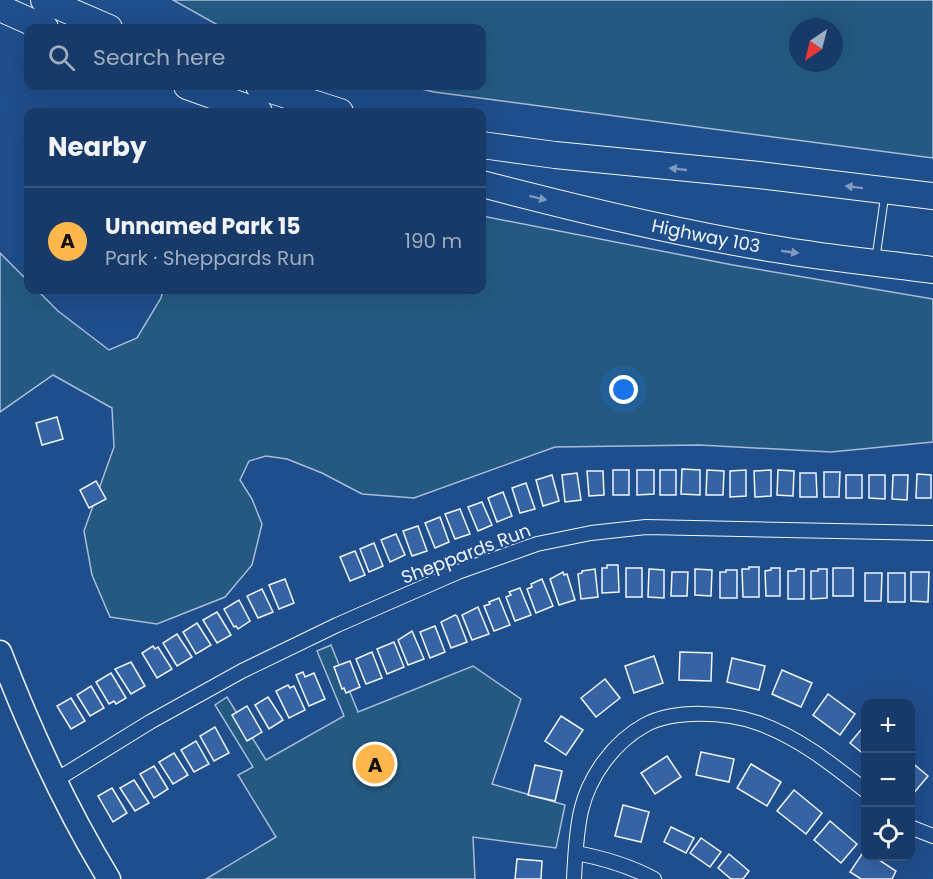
<!DOCTYPE html>
<html lang="en">
<head>
<meta charset="utf-8">
<style>
	body { margin:0; font-family:Poppins,sans-serif; background:#20416f; color:#f1f3f6 }
	.controls { position:absolute; right:18px; bottom:18px; display:grid; overflow:hidden; border-radius:12px; box-shadow:0 6px 24px #0002 }
	.controls button { width:54px; height:54px; display:grid; place-items:center; padding:0; border:0; border-bottom:2px solid #36547d; background:#173a69; color:#f1f3f6; font:30px sans-serif }
	.compass { position:absolute; left:789px; top:18px; width:54px; height:54px; border-radius:50%; background:#173a69; box-shadow:0 6px 24px #0002; rotate:215deg }
	.you { position:absolute; left:624px; top:390px; width:21px; height:21px; margin:-15px; border:4px solid #fff; border-radius:50%; background:#1a73e8; box-shadow:0 0 0 9px #1a73e833 }
	.badge { display:grid; place-items:center; width:39px; height:39px; border-radius:50%; background:#ffb74d; color:#111; font-size:20px; font-weight:700 }
	.pin { position:absolute; translate:-50% -50%; border:3px solid #fff; box-shadow:0 2px 6px #0006 }
	.list { margin:0; padding:0; list-style:none }
	h2 { display:flex; justify-content:space-between; align-items:center; height:78px; margin:0; padding:0 24px; font-size:26px }
	h2 small { font-size:20px; font-weight:400; color:#9eadc0 }
	.list li { display:grid; grid-template-columns:39px 1fr auto; gap:18px; align-items:center; box-sizing:border-box; height:108px; padding:0 24px; border-top:2px solid #36547d }
	.list b { display:block; font-size:22px; white-space:nowrap }
	.list p { margin:0; font-size:20px; white-space:nowrap; color:#9eadc0 }
	.list em { font-size:20px; font-style:normal; color:#9eadc0 }
	.icon { flex:none; width:33px; height:33px; fill:none; stroke:currentColor; stroke-width:2; stroke-linecap:round; stroke-linejoin:round }
	.map { position:relative; flex:none; width:933px; height:879px; overflow:hidden }
	.search { position:absolute; background:#173a69; box-shadow:0 6px 24px #0002; left:24px; top:24px; width:462px; height:66px; display:flex; align-items:center; gap:15px; box-sizing:border-box; padding:0 21px; border-radius:12px; color:#9eadc0; font-size:22px }
	.panel { position:absolute; background:#173a69; box-shadow:0 6px 24px #0002; left:24px; top:108px; width:462px; height:186px; border-radius:12px }
	.map>svg:first-child { display:block }
	.green { fill:#245a82; stroke:#a8bbd7; stroke-width:1.5; fill-rule:evenodd }
	.building { fill:#3563a3; stroke:#f2f6ff; stroke-width:1.5 }
	.lines { fill:none; stroke-linecap:round; stroke-linejoin:round }
	.lane-casing { stroke:#f2f6ff; stroke-width:9 }
	.street-casing { stroke:#f2f6ff; stroke-width:16 }
	.primary-casing { stroke:#f2f6ff; stroke-width:25 }
	.highway-casing { stroke:#f2f6ff; stroke-width:28 }
	.lane { stroke:#1f4e8c; stroke-width:7 }
	.street { stroke:#1f4e8c; stroke-width:14 }
	.primary { stroke:#1f4e8c; stroke-width:22 }
	.highway { stroke:#1f4e8c; stroke-width:26 }
	.oneway { fill:#7e9ac0 }
	.labels { text-anchor:middle; stroke-width:4.5; stroke-linejoin:round; paint-order:stroke }
	.street-label { font-size:18px; fill:#f2f6ff; stroke:#1f4e8c }
</style>
</head>
<body>
<div class="map">
<svg width="933" height="879" viewBox="0 0 933 879">
	<rect width="100%" height="100%" fill="#1f4e8c"/>
	<!-- green -->
	<g class="green">
		<path d="M173,0H933V158L434,92L409,86H482V28H223ZM798,27H834V63H798Z"/>
		<path d="M482,216L733,265L933,299V442L831,452L699,445L555,447L414,498L362,494L322,473L287,459L266,456L249,461L240,480L252,499L262,524L252,565L225,597L157,624L110,617L92,575L84,531L114,447L112,408L53,375L0,412V253L28,281V290H37L58,311L109,350L137,338L161,298L163,290H482Z"/>
		<path d="M331,645L358,712L473,666L521,699L492,784L565,805L556,848L473,837L475,879H206L276,837L238,775L253,767L215,705L227,697L266,760L344,716L317,651Z"/>
	</g>
	<!-- building -->
	<g class="building">
		<path d="M57,417L63,439L42,445L36,423Z"/>
		<path d="M682,469L700,470V495L681,494Z"/>
		<rect x="613" y="470" width="16" height="25"/>
		<path d="M637,470H654V494L637,495Z"/>
		<rect x="660" y="470" width="16" height="25"/>
		<path d="M707,470L724,471L723,495H706Z"/>
		<path d="M746,470V496L730,497V471Z"/>
		<path d="M771,470V496L755,497L754,471Z"/>
		<path d="M778,470L794,471L793,496L777,495Z"/>
		<path d="M587,471H603L604,495L589,496Z"/>
		<path d="M824,472H840L839,497H824Z"/>
		<path d="M577,473L581,500L565,502L562,475Z"/>
		<path d="M800,473H816L817,497H800Z"/>
		<path d="M917,474L931,475V498H916Z"/>
		<path d="M552,475L559,501L543,506L536,480Z"/>
		<rect x="846" y="475" width="16" height="23"/>
		<path d="M869,475H885V499L869,498Z"/>
		<path d="M893,475H908L907,500L892,499Z"/>
		<path d="M96,481L106,499L89,508L80,490Z"/>
		<path d="M526,483L535,509L520,513L512,488Z"/>
		<path d="M503,492L512,516L497,522L488,498Z"/>
		<path d="M482,502L492,525L478,531L468,507Z"/>
		<path d="M460,509L470,534L455,539L445,514Z"/>
		<path d="M440,517L449,542L435,548L425,523Z"/>
		<path d="M418,526L427,551L412,556L403,531Z"/>
		<path d="M396,534L405,555L390,562L381,540Z"/>
		<path d="M374,543L383,566L369,572L360,549Z"/>
		<path d="M355,551L365,575L350,581L340,557Z"/>
		<path d="M607,565H618L619,592L602,593V568H607Z"/>
		<path d="M749,567H759V597H743L742,569H749Z"/>
		<rect x="626" y="568" width="16" height="29"/>
		<path d="M771,568H780V596H766L765,571L771,570Z"/>
		<rect x="833" y="568" width="20" height="28"/>
		<path d="M595,569L598,597L581,599L578,574L582,573V571Z"/>
		<path d="M649,569L664,570V598L648,597Z"/>
		<path d="M695,569L712,570L711,596L695,595Z"/>
		<path d="M796,569H804V599H788V571H796Z"/>
		<path d="M818,569H827V598L811,599V571H818Z"/>
		<path d="M726,570H737V598H720V572H726Z"/>
		<path d="M563,572L564,575L567,574L575,600L559,605L550,579Z"/>
		<path d="M672,572H688L687,596H671Z"/>
		<path d="M911,572H929L928,602L911,601Z"/>
		<path d="M865,573H882L881,601H865Z"/>
		<rect x="888" y="573" width="17" height="29"/>
		<path d="M285,579L294,603L279,609L269,585Z"/>
		<path d="M542,579L553,606L536,613L527,589L532,587L531,584Z"/>
		<path d="M520,588L531,615L515,621L506,597L511,595L509,592Z"/>
		<path d="M262,589L273,612L258,618L247,596Z"/>
		<path d="M499,598L510,625L494,631L484,606L490,604L489,602Z"/>
		<path d="M239,600L250,621L238,629L236,626L234,627L224,609Z"/>
		<path d="M478,607L489,634L472,640L462,615Z"/>
		<path d="M217,612L231,635L217,643L203,620Z"/>
		<path d="M455,615L457,616L467,642L451,648L441,622Z"/>
		<path d="M197,623L211,645L196,654L183,632Z"/>
		<path d="M435,626L445,652L430,658L420,632Z"/>
		<path d="M412,631L424,659L408,665L398,640Z"/>
		<path d="M177,634L192,657L177,666L163,643Z"/>
		<path d="M394,642L404,667L387,674L377,649Z"/>
		<path d="M153,646L155,649L158,647L172,669L157,678L142,653Z"/>
		<path d="M372,652L382,678L366,684L356,659Z"/>
		<path d="M680,652L712,653L711,681L679,680Z"/>
		<path d="M654,656L663,683L634,693L625,666Z"/>
		<path d="M732,658L765,666L759,690L727,682Z"/>
		<path d="M350,661L360,687L346,693L344,688L342,689L334,667Z"/>
		<path d="M131,662L145,686L131,694L115,669Z"/>
		<path d="M782,670L812,683L801,707L772,694Z"/>
		<path d="M303,672L305,677L314,673L325,699L309,706L296,675Z"/>
		<path d="M111,673L126,698L116,704L114,701L109,704L96,682Z"/>
		<path d="M605,679L620,698L596,717L581,698Z"/>
		<path d="M288,685L290,688L294,686L305,710L289,718L276,691Z"/>
		<path d="M91,686L104,708L90,716L77,695Z"/>
		<path d="M828,694L855,714L840,735L813,715Z"/>
		<path d="M268,697L283,720L269,729L255,705Z"/>
		<path d="M71,698L85,721L71,729L57,706Z"/>
		<path d="M247,706L262,732L247,741L232,715Z"/>
		<path d="M561,716L583,730L566,755L545,741Z"/>
		<path d="M865,725H866V756L850,743Z"/>
		<path d="M215,727L229,753L214,761L200,736Z"/>
		<path d="M196,741L209,764L194,772L181,750Z"/>
		<path d="M701,752L734,759L729,782L696,775Z"/>
		<path d="M174,753L188,775L173,784L159,762Z"/>
		<path d="M667,756L681,777L655,794L641,773Z"/>
		<path d="M910,761L928,776L913,794L910,793Z"/>
		<path d="M751,764L781,782L767,806L737,788Z"/>
		<path d="M535,765L562,771L555,801L528,795Z"/>
		<path d="M154,766L168,789L154,798L140,774Z"/>
		<path d="M134,780L149,803L135,811L120,788Z"/>
		<path d="M112,788L127,813L113,822L98,796Z"/>
		<path d="M794,790L822,813L806,834L777,811Z"/>
		<path d="M623,805L649,812L641,842L615,836Z"/>
		<path d="M830,821L857,844L841,863L814,840Z"/>
		<path d="M671,827L694,838L686,853L664,842Z"/>
		<path d="M701,838L721,852L710,867L690,853Z"/>
		<path d="M864,851L866,856H873L896,871L892,879H861L850,872Z"/>
		<path d="M729,854L749,871L743,879H731L718,868Z"/>
		<path d="M517,859L542,861L541,879H515Z"/>
	</g>
	<g class="lines">
		<!-- lane casing -->
		<g class="lane-casing">
			<path id="lane" d="M876,257L885,194"/>
		</g>
		<!-- street casing -->
		<g class="street-casing">
			<g id="street">
				<path d="M56,780L150,722L242,671L337,625L458,572L537,544L591,533L646,527L933,533"/>
				<path d="M910,827L933,836"/>
				<path d="M576,853C603,858 630,866 654,879"/>
				<path d="M574,879C575,857 576,833 581,811C589,776 614,742 645,725C675,709 727,712 758,723C798,737 833,765 866,791"/>
			</g>
		</g>
		<!-- primary casing -->
		<g class="primary-casing">
			<path id="primary" d="M0,652C30,730 65,807 109,879"/>
		</g>
		<!-- highway casing -->
		<g class="highway-casing">
			<g id="highway">
				<path d="M44,0L109,28"/>
				<path d="M0,8L45,28"/>
				<path d="M187,86L259,112"/>
				<path d="M259,86L340,112"/>
				<path d="M482,145L555,155L759,175L933,196"/>
				<path id="s1" d="M482,184C578,209 676,233 775,249C827,258 880,263 933,270"/>
			</g>
		</g>
		<!-- lane -->
		<use href="#lane" class="lane"/>
		<!-- street -->
		<use href="#street" class="street"/>
		<!-- primary -->
		<use href="#primary" class="primary"/>
		<!-- highway -->
		<use href="#highway" class="highway"/>
	</g>
	<!-- one-way arrows -->
	<defs><path id="oneway-solid" d="M-6-.8H1V-3.2L6.5 0L1 3.2V.8H-6Z" transform="scale(1.5)"/></defs>
	<g class="oneway">
		<use href="#oneway-solid" transform="translate(678 169) rotate(-174)"/>
		<use href="#oneway-solid" transform="translate(854 187) rotate(-173)"/>
		<use href="#oneway-solid" transform="translate(538 198) rotate(14)"/>
		<use href="#oneway-solid" transform="translate(790 252) rotate(8)"/>
	</g>
	<g class="labels">
		<!-- street labels -->
		<g class="street-label">
			<text dy="6" stroke="none"><textPath href="#s1" startOffset="230">Highway 103</textPath></text>
			<text transform="translate(466 554) rotate(-21)" y="6">Sheppards Run</text>
		</g>
	</g>
</svg>
<div class="controls">
<button>+</button>
<button>−</button>
<button><svg class="icon" aria-label="locate" viewBox="0 0 24 24"><circle cx="12" cy="12" r="6"/><path d="M12 2v4M12 18v4M2 12h4M18 12h4"/></svg></button>
</div>
<svg class="compass" viewBox="-18 -18 36 36"><path d="M0-13l5 13h-10z" fill="#e53935"/><path d="M0 13l5-13h-10z" fill="#9eadc0"/></svg>
<div class="you"></div>
<div class="pin badge" style="left:375px;top:764px">A</div>
<div class="search"><svg class="icon" aria-label="search" viewBox="0 0 24 24"><circle cx="10" cy="10" r="6"/><path d="M15 15l6 6"/></svg>Search here</div>
<section class="panel">
<h2>Nearby<small></small></h2>
<ul class="list">
<li><span class="badge">A</span><div><b>Unnamed Park 15</b><p>Park · Sheppards Run</p></div><em>190 m</em></li>
</ul>
</section>
</div>
</body>
</html>
